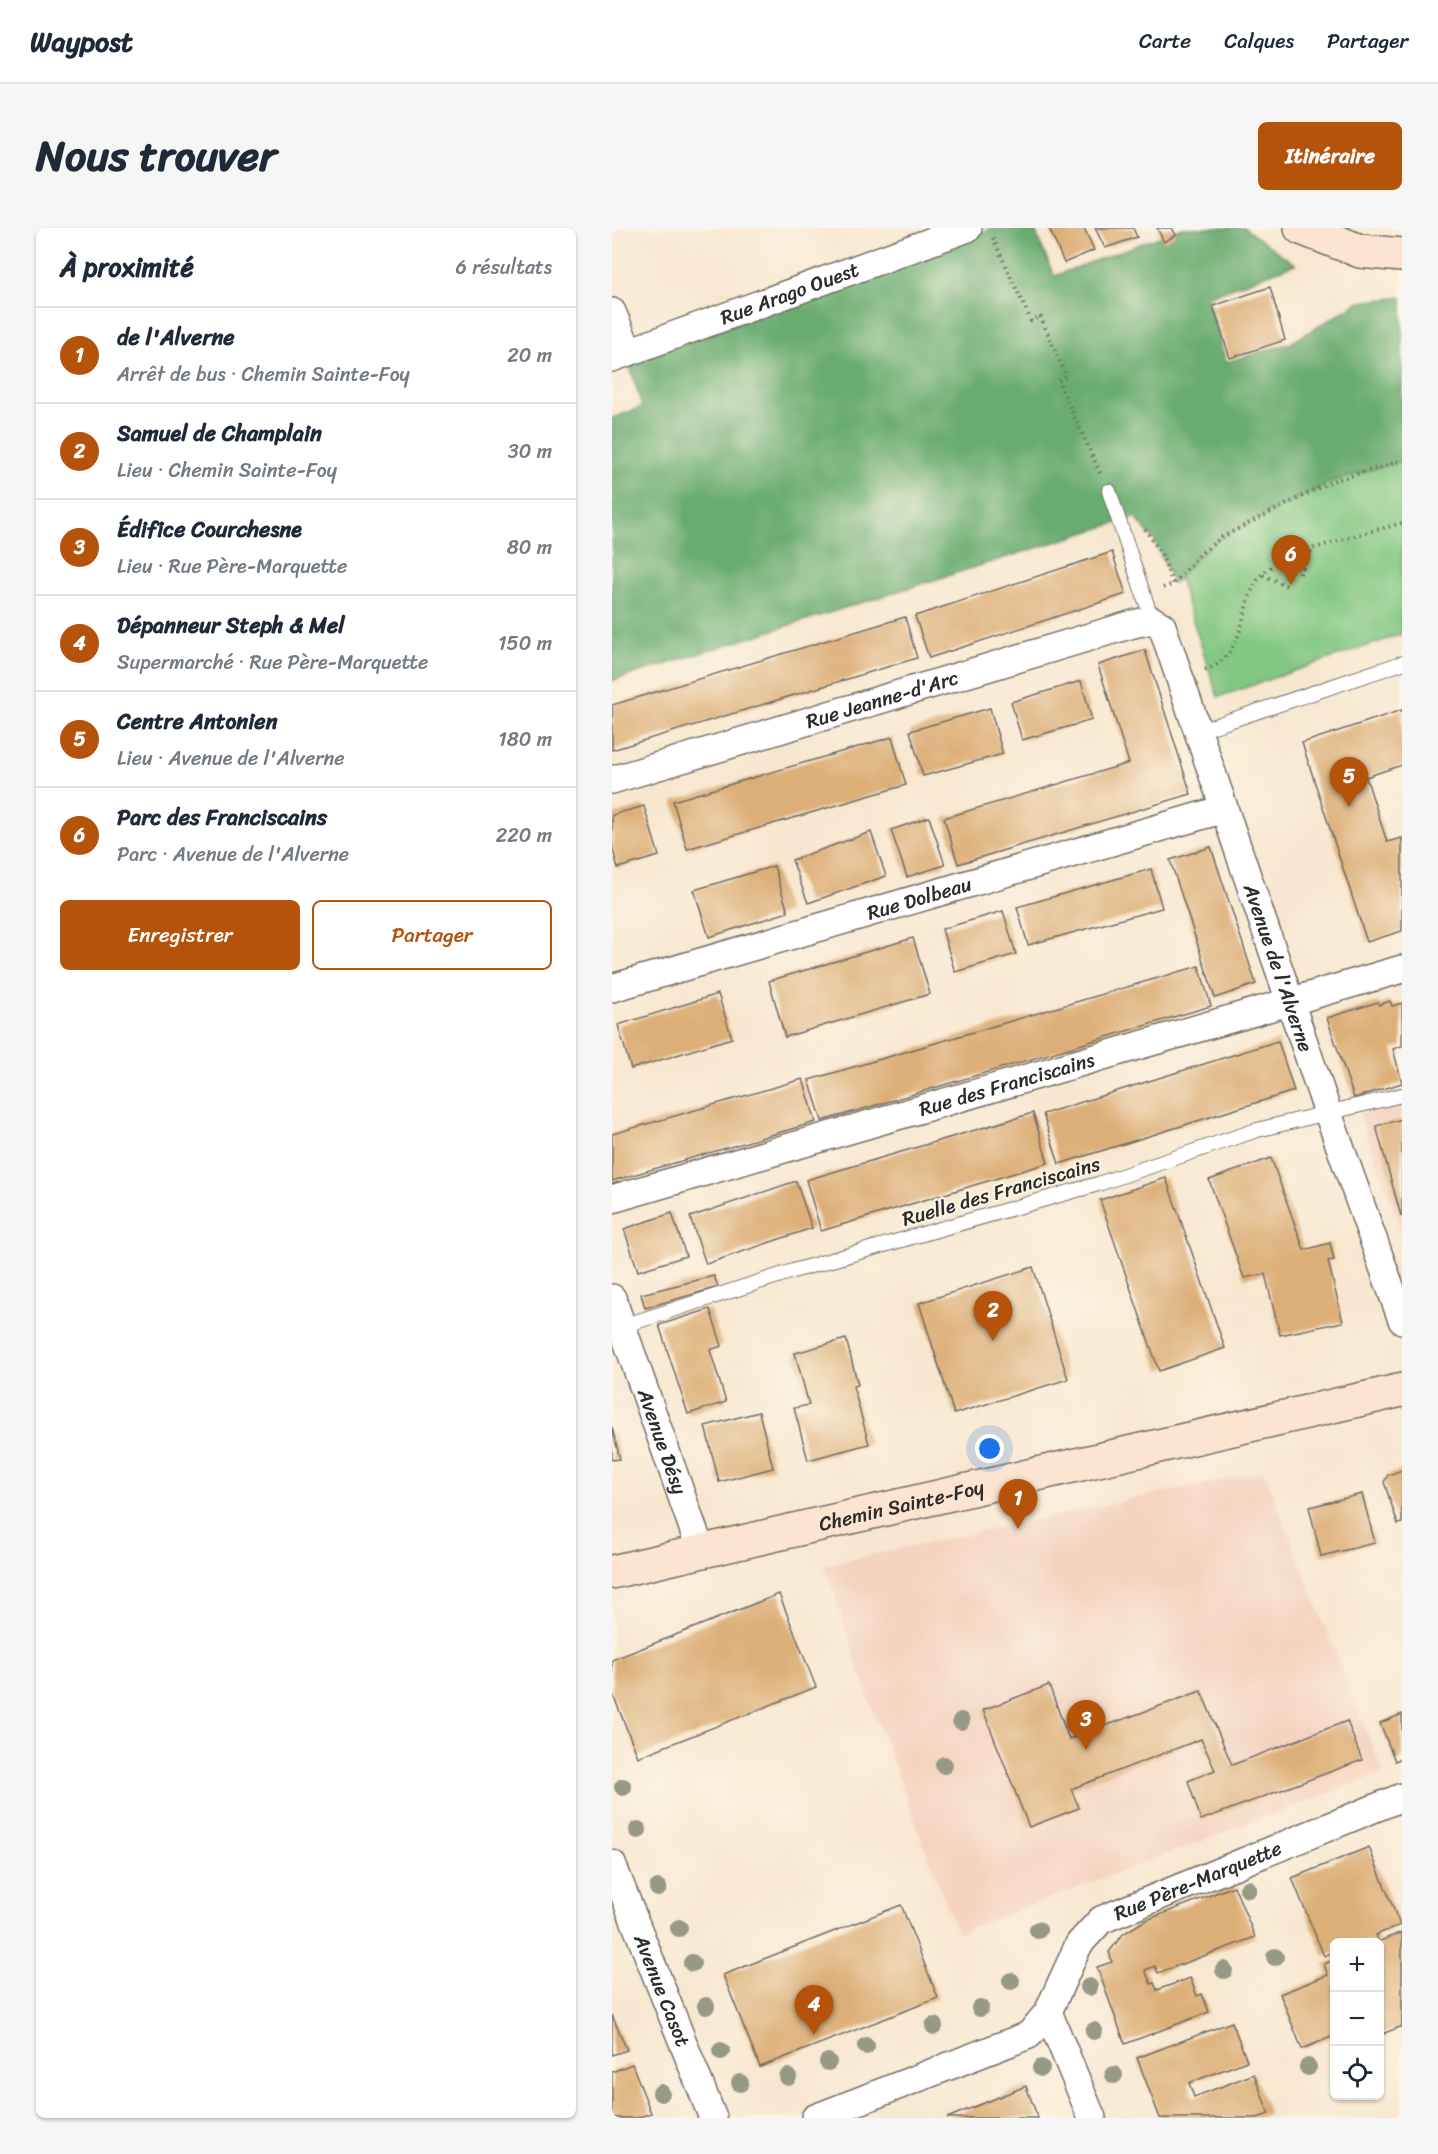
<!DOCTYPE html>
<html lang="fr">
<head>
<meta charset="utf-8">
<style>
	body { margin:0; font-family:Sriracha,sans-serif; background:#f6f6f7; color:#1f2937 }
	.controls { position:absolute; right:18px; bottom:18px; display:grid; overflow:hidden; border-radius:9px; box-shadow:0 2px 4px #0004 }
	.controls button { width:54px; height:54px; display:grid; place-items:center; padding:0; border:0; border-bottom:2px solid #e0e1e3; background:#fff; color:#1f2937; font:30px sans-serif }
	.you { position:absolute; left:378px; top:1221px; width:21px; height:21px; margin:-15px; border:4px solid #fff; border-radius:50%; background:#1a73e8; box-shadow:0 0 0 9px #1a73e833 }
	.badge { display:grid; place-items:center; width:39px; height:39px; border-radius:50%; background:#b45309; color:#fff; font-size:20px; font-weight:700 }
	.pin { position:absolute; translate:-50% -50px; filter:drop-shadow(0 2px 3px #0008) }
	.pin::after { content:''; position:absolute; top:32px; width:21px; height:18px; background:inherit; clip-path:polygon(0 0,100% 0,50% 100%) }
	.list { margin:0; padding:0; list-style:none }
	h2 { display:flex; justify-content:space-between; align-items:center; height:78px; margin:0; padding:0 24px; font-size:26px }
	h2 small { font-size:20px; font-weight:400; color:#747a83 }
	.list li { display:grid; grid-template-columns:39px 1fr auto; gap:18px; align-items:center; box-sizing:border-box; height:96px; padding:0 24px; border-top:2px solid #e0e1e3 }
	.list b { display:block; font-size:22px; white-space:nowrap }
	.list p { margin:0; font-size:20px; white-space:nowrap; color:#747a83 }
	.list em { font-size:20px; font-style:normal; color:#747a83 }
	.actions { display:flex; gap:12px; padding:18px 24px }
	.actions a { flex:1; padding:14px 0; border:2px solid #b45309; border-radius:9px; text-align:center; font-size:21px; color:#b45309 }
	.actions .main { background:#b45309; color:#fff }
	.icon { flex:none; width:33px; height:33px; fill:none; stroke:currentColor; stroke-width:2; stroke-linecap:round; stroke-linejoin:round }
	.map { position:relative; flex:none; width:790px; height:1890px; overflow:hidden; border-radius:9px }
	header { display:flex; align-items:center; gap:36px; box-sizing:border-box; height:84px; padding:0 30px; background:#fff; border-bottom:2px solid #e0e1e3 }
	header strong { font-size:28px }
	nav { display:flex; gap:33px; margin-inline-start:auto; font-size:21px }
	.intro { display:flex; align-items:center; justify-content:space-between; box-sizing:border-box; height:144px; padding:0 36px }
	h1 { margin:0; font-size:42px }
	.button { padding:15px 27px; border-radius:9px; background:#b45309; color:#fff; font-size:21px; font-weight:700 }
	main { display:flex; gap:36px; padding:0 36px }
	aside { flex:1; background:#fff; border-radius:9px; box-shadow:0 2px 4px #0004 }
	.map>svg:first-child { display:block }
	.built { fill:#f4d3c0 }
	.green { fill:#82c782; stroke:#567956; stroke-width:1.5 }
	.forest { fill:#69ac70; stroke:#4a6c4e; stroke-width:1.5 }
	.building { fill:#ddaf78 }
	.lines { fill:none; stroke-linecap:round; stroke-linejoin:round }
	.lane-casing { stroke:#736d65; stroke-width:16 }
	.street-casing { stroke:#736d65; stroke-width:30 }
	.secondary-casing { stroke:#736d65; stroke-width:36 }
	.path { stroke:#736d65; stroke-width:4; stroke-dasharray:1.5 4.5; stroke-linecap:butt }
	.lane { stroke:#fff; stroke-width:14 }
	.street { stroke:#fff; stroke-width:27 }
	.secondary { stroke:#fde4d0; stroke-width:33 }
	.tree { fill:#969984 }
	.labels { text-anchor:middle; stroke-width:4.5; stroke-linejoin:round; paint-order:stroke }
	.street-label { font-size:20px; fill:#2b2b2b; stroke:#fcf5e5 }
</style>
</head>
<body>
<header>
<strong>Waypost</strong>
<nav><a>Carte</a><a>Calques</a><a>Partager</a></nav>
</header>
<div class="intro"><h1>Nous trouver</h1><a class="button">Itinéraire</a></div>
<main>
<aside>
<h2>À proximité<small>6 résultats</small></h2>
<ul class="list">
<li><span class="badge">1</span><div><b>de l'Alverne</b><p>Arrêt de bus · Chemin Sainte-Foy</p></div><em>20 m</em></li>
<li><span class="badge">2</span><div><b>Samuel de Champlain</b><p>Lieu · Chemin Sainte-Foy</p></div><em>30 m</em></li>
<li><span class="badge">3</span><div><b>Édifice Courchesne</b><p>Lieu · Rue Père-Marquette</p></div><em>80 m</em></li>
<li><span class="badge">4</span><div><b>Dépanneur Steph &amp; Mel</b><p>Supermarché · Rue Père-Marquette</p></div><em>150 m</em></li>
<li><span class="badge">5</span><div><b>Centre Antonien</b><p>Lieu · Avenue de l'Alverne</p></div><em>180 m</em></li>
<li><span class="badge">6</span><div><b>Parc des Franciscains</b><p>Parc · Avenue de l'Alverne</p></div><em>220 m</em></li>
</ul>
<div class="actions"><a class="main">Enregistrer</a><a>Partager</a></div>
</aside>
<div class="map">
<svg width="790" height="1890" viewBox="0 0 790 1890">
	<rect width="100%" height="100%" fill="#fcf5e5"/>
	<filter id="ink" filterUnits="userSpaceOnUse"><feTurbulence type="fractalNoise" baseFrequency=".0167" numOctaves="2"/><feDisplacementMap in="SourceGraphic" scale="12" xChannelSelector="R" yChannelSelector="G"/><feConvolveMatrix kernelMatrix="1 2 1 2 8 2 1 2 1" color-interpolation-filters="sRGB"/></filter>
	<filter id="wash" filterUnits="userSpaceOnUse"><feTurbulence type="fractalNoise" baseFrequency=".008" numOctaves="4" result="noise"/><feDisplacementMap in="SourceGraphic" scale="24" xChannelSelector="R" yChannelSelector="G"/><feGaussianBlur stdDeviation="1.35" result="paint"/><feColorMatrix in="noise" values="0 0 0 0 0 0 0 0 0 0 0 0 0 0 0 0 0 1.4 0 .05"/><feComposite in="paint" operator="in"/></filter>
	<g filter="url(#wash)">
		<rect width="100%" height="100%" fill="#f8e7d0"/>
		<!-- built -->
		<g class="built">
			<path d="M790,872V1004L747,886Z"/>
			<path d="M652,1243L771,1545L345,1705L256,1468L212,1337Z"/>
		</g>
		<!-- green -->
		<path class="green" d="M790,227V406L606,469L553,307Z"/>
		<!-- forest -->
		<path class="forest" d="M381,0H422L442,48L571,0H632L683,36L595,69L614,134L679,115L747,74L790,69V233L720,253L610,309L587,327L561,356L542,312L523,289L0,453V190L30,179L17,135Z"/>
		<g id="blocks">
			<!-- building -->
			<g class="building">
				<path d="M437,0H472L482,22L452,35Z"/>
				<path d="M483,0H521L525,9L493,20Z"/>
				<path d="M545,0H560L564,7L552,14Z"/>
				<path d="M658,59L673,112L618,130L601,78Z"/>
				<path d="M500,324L514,366L317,430L303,388Z"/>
				<path d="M293,389L305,430L0,522V477Z"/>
				<path d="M533,422L579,566L346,636L332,590L517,535L486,437Z"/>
				<path d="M469,453L480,492L410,512L399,474Z"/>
				<path d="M378,480L391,526L311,548L298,503Z"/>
				<path d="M790,482V537L754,549L775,614L790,610V703L755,714L690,515Z"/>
				<path d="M280,509L294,557L75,621L61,573Z"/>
				<path d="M32,578L47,628L6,640L0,618V587Z"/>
				<path d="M317,589L333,637L295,649L279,602Z"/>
				<path d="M259,604L274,648L196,675L180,632Z"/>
				<path d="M599,619L644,756L603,770L558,632Z"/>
				<path d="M162,638L176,684L97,709L82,662Z"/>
				<path d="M539,641L550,680L416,717L405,679Z"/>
				<path d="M391,683L404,726L343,744L330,701Z"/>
				<path d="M301,710L318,766L173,809L157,753Z"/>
				<path d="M587,738L599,778L210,893L197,852Z"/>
				<path d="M106,766L120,810L19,841L6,797Z"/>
				<path d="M778,773L780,778L790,775V818L781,821L790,855L742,870L715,790L766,774L767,777Z"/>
				<path d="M666,813L682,863L447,936L431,886Z"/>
				<path d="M191,851L204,894L0,953V906Z"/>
				<path d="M421,885L436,935L209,1003L194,952Z"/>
				<path d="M790,891V988H789L764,898Z"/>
				<path d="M659,930L692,1022L718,1015L722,1032L716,1033L731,1094L668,1107L653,1046L632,1050L597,952Z"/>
				<path d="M554,950L613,1120L547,1143L488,972Z"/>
				<path d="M184,953L200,1000L94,1036L78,989Z"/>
				<path d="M60,985L74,1028L26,1043L12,1001Z"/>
				<path d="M421,1039L456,1151L342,1186L307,1075Z"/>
				<path d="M102,1048L106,1059L33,1080L29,1066Z"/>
				<path d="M98,1081L110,1118L98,1122L114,1174L76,1186L47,1097Z"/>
				<path d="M234,1111L246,1157L241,1158L257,1216L196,1232L182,1180L197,1177L183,1125Z"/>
				<path d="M147,1184L161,1240L107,1254L93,1198Z"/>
				<path d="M0,1199L8,1231L0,1232Z"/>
				<path d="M790,1242V1295L786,1296L772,1254L776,1247Z"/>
				<path d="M750,1266L763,1315L709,1328L697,1279Z"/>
				<path d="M167,1366L204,1459L26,1529L0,1464V1432Z"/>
				<path d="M437,1457L457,1511L589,1463L620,1537L735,1493L750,1532L589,1592L576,1553L603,1542L589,1511L459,1561L467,1580L417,1599L371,1482Z"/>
				<path d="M790,1486V1530L783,1533L768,1495Z"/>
				<path d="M757,1619L788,1697L764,1707L767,1714H722V1724L712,1728L680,1650Z"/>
				<path d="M622,1658L643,1709L546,1745L543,1738L533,1742L539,1756L542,1755L545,1762L578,1750L585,1768L590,1766L597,1784L513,1816L485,1739L500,1734L497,1724L511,1706L532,1693Z"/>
				<path d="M289,1677L326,1770L148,1839L111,1747Z"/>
				<path d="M790,1704V1798L768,1807V1713Z"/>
				<path d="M722,1732V1808L690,1821L668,1766L716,1747L712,1736Z"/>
				<path d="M0,1787L15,1822L0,1827Z"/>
				<path d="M620,1794L635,1833L577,1855L582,1869L642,1846L657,1886L645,1890H548L525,1830Z"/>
				<path d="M20,1836L39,1885L25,1890H0V1844Z"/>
				<path d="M414,1858L426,1890H335Z"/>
			</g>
		</g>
	</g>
	<g filter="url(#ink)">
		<use href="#blocks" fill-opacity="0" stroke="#736d65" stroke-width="1.5"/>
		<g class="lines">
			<!-- lane casing -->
			<g class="lane-casing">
				<g id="lane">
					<path d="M497,263L540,392"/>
					<path d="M587,503L790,435"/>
					<path d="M8,1099L181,1043L486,956L645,902L790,867"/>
				</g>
			</g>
			<!-- street casing -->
			<g class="street-casing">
				<g id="street">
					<path d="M0,84L17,124"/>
					<path id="s1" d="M0,130L356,0"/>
					<path id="s2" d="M0,552L521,396L540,392L550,398L716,885L790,1092"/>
					<path id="s3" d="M0,760L612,581"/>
					<path id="s4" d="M0,971L790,741"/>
					<path id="s5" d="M0,1070L89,1323"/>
					<path id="s6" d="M0,1636L101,1890"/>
					<path d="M436,1784L480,1890"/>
					<path id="s7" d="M203,1890L417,1807L436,1784L467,1716L489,1692L790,1569"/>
				</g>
			</g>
			<!-- secondary casing -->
			<g class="secondary-casing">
				<g id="secondary">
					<path d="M689,0L748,23L790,27"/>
					<path id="s8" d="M0,1344L790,1162"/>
				</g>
			</g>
			<!-- path -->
			<g class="path">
				<path d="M381,10L419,93L428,88L454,148L446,153L489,247"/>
				<path d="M533,301L550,327L561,356"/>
				<path d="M688,346L699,323"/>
				<path d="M651,347L677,359"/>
				<path d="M551,360L561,356L587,327L610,309L720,253L790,233"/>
				<path d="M593,442C642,424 622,368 656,341C679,323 759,304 790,295"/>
			</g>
			<!-- lane -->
			<use href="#lane" class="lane"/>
			<!-- street -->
			<use href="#street" class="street"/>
			<!-- secondary -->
			<use href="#secondary" class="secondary"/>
		</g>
		<!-- trees -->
		<g class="tree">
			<circle cx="349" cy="1493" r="9"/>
			<circle cx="332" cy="1537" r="9"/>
			<circle cx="11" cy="1559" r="9"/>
			<circle cx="26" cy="1602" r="9"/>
			<circle cx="46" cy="1660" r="9"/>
			<circle cx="636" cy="1661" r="9"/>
			<circle cx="67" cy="1700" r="9"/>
			<circle cx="426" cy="1702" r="9"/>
			<circle cx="663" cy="1729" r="9"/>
			<circle cx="80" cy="1735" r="9"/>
			<circle cx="612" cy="1742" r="9"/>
			<circle cx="399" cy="1753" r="9"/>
			<circle cx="477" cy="1759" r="9"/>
			<circle cx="94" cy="1778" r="9"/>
			<circle cx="368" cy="1780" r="9"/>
			<circle cx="322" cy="1798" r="9"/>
			<circle cx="482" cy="1803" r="9"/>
			<circle cx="254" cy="1818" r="9"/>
			<circle cx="109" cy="1823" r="9"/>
			<circle cx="216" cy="1834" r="9"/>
			<circle cx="696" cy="1839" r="9"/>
			<circle cx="429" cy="1840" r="9"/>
			<circle cx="502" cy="1847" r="9"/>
			<circle cx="176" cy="1849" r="9"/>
			<circle cx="128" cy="1855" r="9"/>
			<circle cx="49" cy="1865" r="9"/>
		</g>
	</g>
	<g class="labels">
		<!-- street labels -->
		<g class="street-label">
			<text dy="7" stroke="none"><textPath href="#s1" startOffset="189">Rue Arago Ouest</textPath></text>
			<text dy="7" stroke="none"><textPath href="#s2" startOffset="282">Rue Jeanne-d'Arc</textPath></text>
			<text dy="7" stroke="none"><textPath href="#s3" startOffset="320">Rue Dolbeau</textPath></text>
			<text dy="7" stroke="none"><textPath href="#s2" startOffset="936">Avenue de l'Alverne</textPath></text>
			<text dy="7" stroke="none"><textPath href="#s4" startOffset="411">Rue des Franciscains</textPath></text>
			<text transform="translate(389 963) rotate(-16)" y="7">Ruelle des Franciscains</text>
			<text dy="7" stroke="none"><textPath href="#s5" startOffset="152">Avenue Désy</textPath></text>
			<text dy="7" stroke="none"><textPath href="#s8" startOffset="297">Chemin Sainte-Foy</textPath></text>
			<text dy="7" stroke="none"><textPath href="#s7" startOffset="471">Rue Père-Marquette</textPath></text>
			<text dy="7" stroke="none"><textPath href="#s6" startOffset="136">Avenue Casot</textPath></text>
		</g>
	</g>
</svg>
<div class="controls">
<button>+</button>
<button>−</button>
<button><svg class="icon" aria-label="locate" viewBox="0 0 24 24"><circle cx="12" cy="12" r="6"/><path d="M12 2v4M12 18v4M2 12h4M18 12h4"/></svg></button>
</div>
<div class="you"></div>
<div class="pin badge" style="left:406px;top:1301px">1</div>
<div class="pin badge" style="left:381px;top:1113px">2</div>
<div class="pin badge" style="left:474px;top:1522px">3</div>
<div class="pin badge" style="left:202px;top:1807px">4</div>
<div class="pin badge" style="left:737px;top:579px">5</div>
<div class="pin badge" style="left:679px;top:357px">6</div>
</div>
</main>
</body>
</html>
